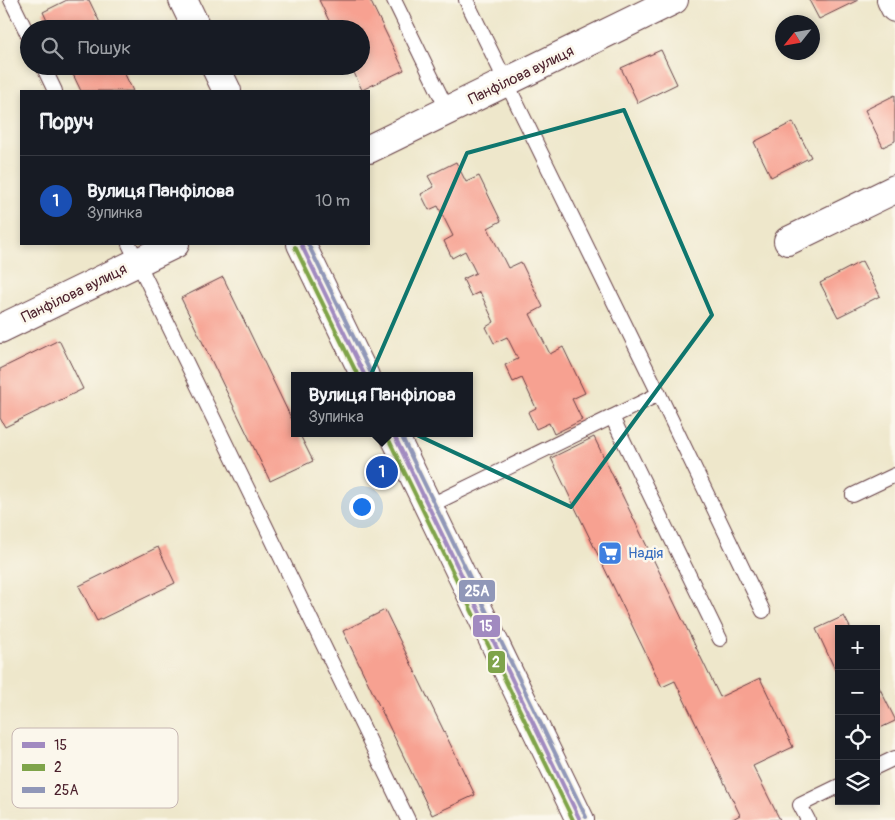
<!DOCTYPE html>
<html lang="uk">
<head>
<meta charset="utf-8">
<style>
	body { margin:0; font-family:Pangolin,sans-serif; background:#20242c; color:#f1f3f6 }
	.controls { position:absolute; right:15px; bottom:15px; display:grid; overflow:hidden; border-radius:0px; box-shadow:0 2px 8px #0003 }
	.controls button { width:45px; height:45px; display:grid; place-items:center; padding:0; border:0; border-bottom:1px solid #363941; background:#171b24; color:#f1f3f6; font:25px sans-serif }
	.compass { position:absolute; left:775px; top:15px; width:45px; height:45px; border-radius:50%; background:#171b24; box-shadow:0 2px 8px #0003; rotate:239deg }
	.you { position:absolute; left:361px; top:506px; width:18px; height:18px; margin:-12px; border:4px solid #fff; border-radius:50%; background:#1a73e8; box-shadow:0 0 0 8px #1a73e833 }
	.badge { display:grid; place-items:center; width:32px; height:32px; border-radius:50%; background:#d690ce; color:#fff; font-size:16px; font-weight:700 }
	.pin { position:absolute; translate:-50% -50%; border:2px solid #fff; box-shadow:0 1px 5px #0006 }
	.popup { position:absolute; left:291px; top:372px; width:182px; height:65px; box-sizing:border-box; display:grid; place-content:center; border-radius:0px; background:#171b24; filter:drop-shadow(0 1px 4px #0005); font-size:16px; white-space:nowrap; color:#9ea1a6 }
	.popup b { font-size:19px; color:#f1f3f6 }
	.popup::after { content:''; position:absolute; left:50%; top:100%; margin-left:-10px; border:10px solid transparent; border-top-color:#171b24 }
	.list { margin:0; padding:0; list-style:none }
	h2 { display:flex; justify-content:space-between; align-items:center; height:65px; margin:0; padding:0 20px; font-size:21px }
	h2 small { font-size:16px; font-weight:400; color:#9ea1a6 }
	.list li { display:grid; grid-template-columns:32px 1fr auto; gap:15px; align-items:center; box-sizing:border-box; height:90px; padding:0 20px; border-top:1px solid #363941 }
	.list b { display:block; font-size:19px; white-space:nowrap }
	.list p { margin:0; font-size:16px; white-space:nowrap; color:#9ea1a6 }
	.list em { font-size:16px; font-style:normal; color:#9ea1a6 }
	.icon { flex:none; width:28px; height:28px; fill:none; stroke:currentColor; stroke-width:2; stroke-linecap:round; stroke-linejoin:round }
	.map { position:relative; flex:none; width:895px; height:820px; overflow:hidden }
	.search { position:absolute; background:#171b24; box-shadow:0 2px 8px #0003; left:20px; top:20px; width:350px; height:55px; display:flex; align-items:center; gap:12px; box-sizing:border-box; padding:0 18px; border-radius:28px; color:#9ea1a6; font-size:19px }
	.panel { position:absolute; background:#171b24; box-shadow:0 2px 8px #0003; left:20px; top:90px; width:350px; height:155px; border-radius:0px }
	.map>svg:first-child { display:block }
	.building { fill:#f7a191 }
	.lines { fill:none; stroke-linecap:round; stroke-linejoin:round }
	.service-casing { stroke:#633d43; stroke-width:16 }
	.minor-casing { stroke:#633d43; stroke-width:30 }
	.secondary-casing { stroke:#633d43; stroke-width:30 }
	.service { stroke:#fff; stroke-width:14 }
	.minor { stroke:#fff; stroke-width:28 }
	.secondary { stroke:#fff; stroke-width:28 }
	.bus-1-casing { stroke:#fbf7ec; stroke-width:8 }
	.bus-2-casing { stroke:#fbf7ec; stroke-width:8 }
	.bus-3-casing { stroke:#fbf7ec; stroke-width:8 }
	.bus-1 { stroke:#a18ac0; stroke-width:4 }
	.bus-2 { stroke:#7fa44a; stroke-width:4 }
	.bus-3 { stroke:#9097b8; stroke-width:4 }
	.marked { fill:none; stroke:#0f766e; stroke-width:4; stroke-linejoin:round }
	.labels { text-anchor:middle; stroke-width:5; stroke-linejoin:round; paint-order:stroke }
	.street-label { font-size:15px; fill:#4a1f2b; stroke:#fbf7ec }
	.shop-label { font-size:15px; fill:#366cbe; stroke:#fbf7ec; text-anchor:start }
	.key { fill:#fbf7ec; stroke:#c6b6b2; stroke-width:1 }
	.key-label { font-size:14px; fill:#4a1f2b }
	.line-badge { stroke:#fbf7ec; stroke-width:2 }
	.badge-label { font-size:14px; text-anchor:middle; font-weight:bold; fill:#fff }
</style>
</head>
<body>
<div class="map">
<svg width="895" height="820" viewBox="0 0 895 820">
	<rect width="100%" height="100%" fill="#fbf7ec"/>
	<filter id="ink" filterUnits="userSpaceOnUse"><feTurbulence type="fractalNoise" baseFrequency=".02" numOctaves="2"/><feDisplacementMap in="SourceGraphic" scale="10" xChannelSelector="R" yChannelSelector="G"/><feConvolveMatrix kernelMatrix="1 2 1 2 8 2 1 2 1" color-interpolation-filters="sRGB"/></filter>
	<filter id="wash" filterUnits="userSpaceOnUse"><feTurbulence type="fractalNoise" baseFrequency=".0096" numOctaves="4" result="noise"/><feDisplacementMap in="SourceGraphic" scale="20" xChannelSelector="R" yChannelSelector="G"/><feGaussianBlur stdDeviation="1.12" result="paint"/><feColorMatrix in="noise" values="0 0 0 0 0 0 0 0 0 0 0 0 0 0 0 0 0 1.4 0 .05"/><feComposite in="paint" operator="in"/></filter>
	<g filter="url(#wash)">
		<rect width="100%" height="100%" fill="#eee7cb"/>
		<g id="blocks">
			<!-- building -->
			<g class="building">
				<path d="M67,0H89L103,29H51L43,12Z"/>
				<path d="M319,0H370L404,70L362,90L351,66H361V29H333Z"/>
				<path d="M809,0H858L819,19Z"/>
				<path d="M661,50L677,84L638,103L621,68Z"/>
				<path d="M69,66H121L133,91H81Z"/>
				<path d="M895,95V141L883,147L865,110Z"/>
				<path d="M793,122L811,157L771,177L754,142Z"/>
				<path d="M456,162L466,182L479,176L501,221L488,228L508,268L521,262L543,307L530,314L550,354L563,347L585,393L572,399L582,420L554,434L549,423L536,429L528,412L536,408L522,378L513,382L505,365L518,359L507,337L494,343L486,327L494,322L480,292L471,296L463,279L476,273L465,251L452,258L444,241L453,236L438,206L429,210L421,194L434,187L428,176Z"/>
				<path d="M862,261L880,296L838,317L820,283Z"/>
				<path d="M223,277L294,424V433H299L313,461L270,481L181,298Z"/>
				<path d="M59,340L83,389L5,427L0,418V369Z"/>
				<path d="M594,437L720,697L760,678L793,747L753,766L780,820H731L740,815L675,681L662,687L551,458Z"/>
				<path d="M158,547L175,583L97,621L79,586Z"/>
				<path d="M385,610L475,795L432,815L343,631Z"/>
				<path d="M844,616L851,629H839V678L816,629Z"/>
				<path d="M876,681L895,719V721L876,730Z"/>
			</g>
		</g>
	</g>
	<g filter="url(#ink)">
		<use href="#blocks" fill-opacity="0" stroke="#633d43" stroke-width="1"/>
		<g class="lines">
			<!-- service casing -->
			<g class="service-casing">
				<g id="service">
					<path d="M11,0L29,37"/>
					<path d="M394,0L448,111"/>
					<path d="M466,0L659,394L763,611"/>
					<path d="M43,66L55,91"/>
					<path d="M129,244L408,820"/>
					<path d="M612,417L720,639"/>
					<path d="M853,495L895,475"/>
					<path d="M429,506L659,394"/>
					<path d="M876,767L895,758"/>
					<path d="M808,820L800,805L839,786"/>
				</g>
			</g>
			<!-- minor casing -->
			<g class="minor-casing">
				<g id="minor">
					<path d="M891,0L895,8"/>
					<path d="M369,149L674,0"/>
					<path d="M788,241L895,189"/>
					<path d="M0,329L175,244"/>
				</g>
			</g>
			<!-- secondary casing -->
			<g class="secondary-casing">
				<g id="secondary">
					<path d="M183,0L197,29"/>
					<path d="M215,66L227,91"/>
					<path d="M301,244L365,376"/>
					<path d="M393,433L580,820"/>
				</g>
			</g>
			<!-- service -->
			<use href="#service" class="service"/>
			<!-- minor -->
			<use href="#minor" class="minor"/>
			<!-- secondary -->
			<use href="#secondary" class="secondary"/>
			<!-- bus-1 casing -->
			<g class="bus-1-casing">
				<g id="bus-1">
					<path d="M301,244L365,376"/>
					<path d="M393,433L580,820"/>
				</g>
			</g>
			<!-- bus-2 casing -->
			<g class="bus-2-casing">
				<g id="bus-2">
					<path d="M295,247L358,376"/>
					<path d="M387,436L573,820"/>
				</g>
			</g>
			<!-- bus-3 casing -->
			<g class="bus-3-casing">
				<g id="bus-3">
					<path d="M308,244L371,373"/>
					<path d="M400,433L586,817"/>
				</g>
			</g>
			<!-- bus-1 -->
			<use href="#bus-1" class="bus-1"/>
			<!-- bus-2 -->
			<use href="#bus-2" class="bus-2"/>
			<!-- bus-3 -->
			<use href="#bus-3" class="bus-3"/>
		</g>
	</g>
	<!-- marked area -->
	<path class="marked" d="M624,110L712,315L571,507L357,407L467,153Z"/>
	<!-- icons -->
	<defs>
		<g id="supermarket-square" transform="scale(1.25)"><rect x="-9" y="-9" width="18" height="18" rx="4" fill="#3f7fe0" stroke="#fbf7ec"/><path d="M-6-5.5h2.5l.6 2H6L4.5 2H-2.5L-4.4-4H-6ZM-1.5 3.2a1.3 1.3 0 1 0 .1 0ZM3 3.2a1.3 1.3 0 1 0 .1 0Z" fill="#fff"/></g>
	</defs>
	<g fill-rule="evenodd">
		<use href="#supermarket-square" x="610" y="553"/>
	</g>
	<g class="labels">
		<!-- street labels -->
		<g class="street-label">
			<text transform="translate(521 75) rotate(-26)" y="5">Панфілова вулиця</text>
			<text transform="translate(74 293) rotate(-26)" y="5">Панфілова вулиця</text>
		</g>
		<!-- shop labels -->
		<g class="shop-label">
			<text x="628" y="558">Надiя</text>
		</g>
	</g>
	<!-- legend -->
	<rect x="12" y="728" width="166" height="80" rx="8" class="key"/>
	<rect x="22" y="742" width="23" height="6" fill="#a18ac0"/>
	<rect x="22" y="764" width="23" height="7" fill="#7fa44a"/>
	<rect x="22" y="787" width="23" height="6" fill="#9097b8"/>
	<g class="key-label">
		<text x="54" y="750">15</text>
		<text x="54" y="772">2</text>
		<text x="54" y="795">25А</text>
	</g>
	<g class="line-badge">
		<rect x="458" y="579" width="38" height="24" rx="5" fill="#9097b8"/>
		<rect x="472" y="614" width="29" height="24" rx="5" fill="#a18ac0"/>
		<rect x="487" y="650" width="19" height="24" rx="5" fill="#7fa44a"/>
	</g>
	<g class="badge-label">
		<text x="477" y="596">25А</text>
		<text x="486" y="631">15</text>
		<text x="496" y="667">2</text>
	</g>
</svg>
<div class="controls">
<button>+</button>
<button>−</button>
<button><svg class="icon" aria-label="locate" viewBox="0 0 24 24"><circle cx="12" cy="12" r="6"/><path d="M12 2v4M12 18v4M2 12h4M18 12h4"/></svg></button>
<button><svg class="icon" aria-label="layers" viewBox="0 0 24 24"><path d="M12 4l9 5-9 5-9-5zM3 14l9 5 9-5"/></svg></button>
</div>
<svg class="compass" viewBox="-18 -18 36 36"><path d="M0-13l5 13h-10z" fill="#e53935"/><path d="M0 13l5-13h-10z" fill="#9ea1a6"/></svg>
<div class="you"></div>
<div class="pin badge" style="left:382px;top:472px;background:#1a4fb4">1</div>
<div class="popup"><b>Вулиця Панфілова</b>Зупинка</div>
<div class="search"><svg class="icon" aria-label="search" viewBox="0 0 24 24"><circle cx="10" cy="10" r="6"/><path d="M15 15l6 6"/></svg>Пошук</div>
<section class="panel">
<h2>Поруч<small></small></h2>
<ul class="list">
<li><span class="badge" style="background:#1a4fb4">1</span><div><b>Вулиця Панфілова</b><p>Зупинка</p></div><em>10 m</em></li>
</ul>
</section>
</div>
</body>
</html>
